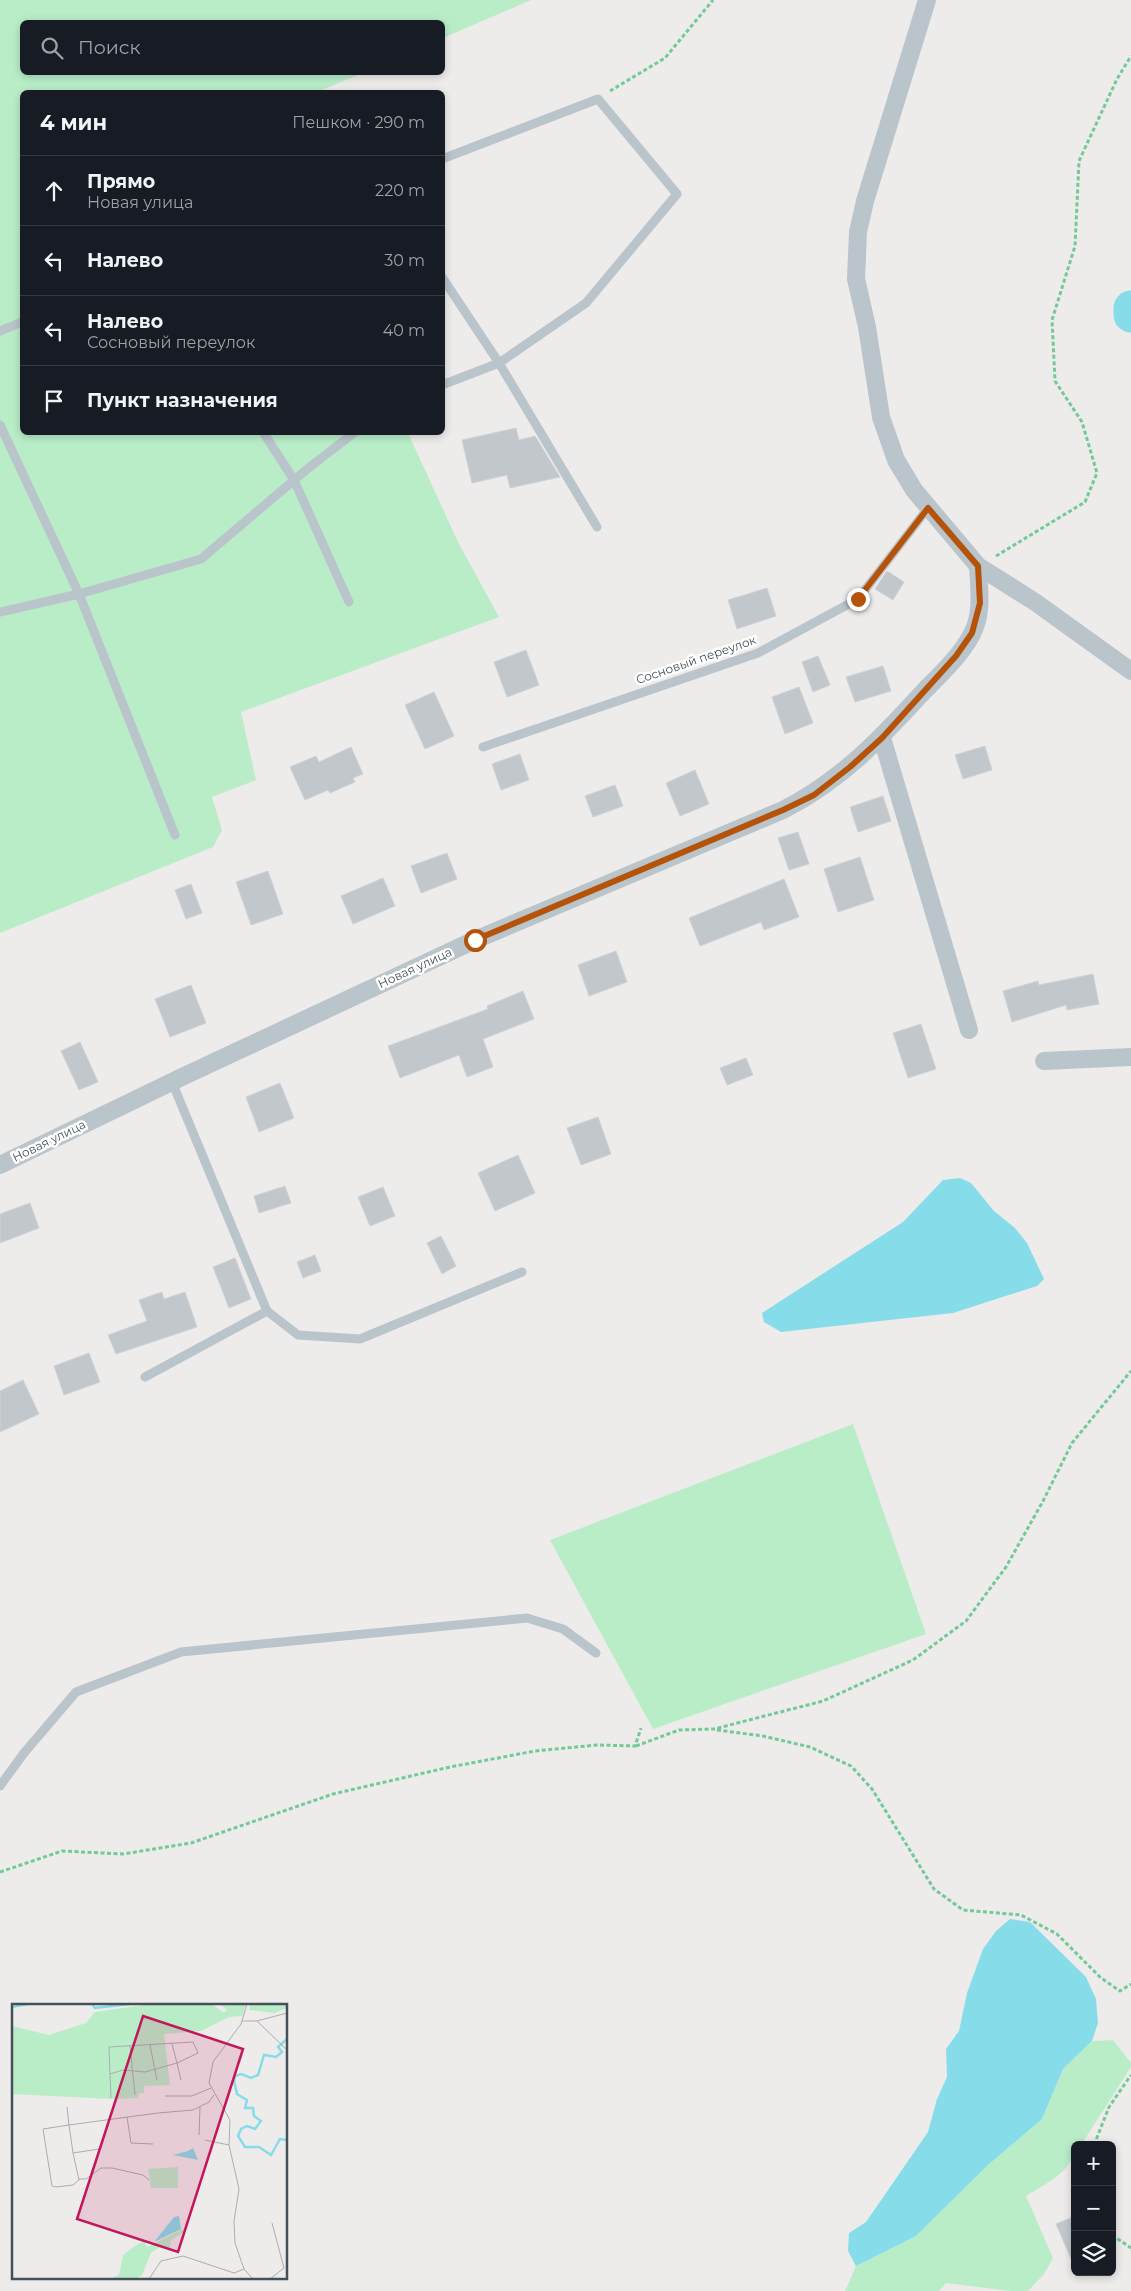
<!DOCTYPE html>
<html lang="ru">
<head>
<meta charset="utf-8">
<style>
	body { margin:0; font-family:Montserrat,sans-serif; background:#20242c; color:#f1f3f6 }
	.controls { position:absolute; right:15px; bottom:15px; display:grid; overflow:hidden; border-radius:8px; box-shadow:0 2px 8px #0003 }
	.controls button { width:45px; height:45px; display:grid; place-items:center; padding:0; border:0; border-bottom:1px solid #363941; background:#171b24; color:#f1f3f6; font:25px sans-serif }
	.stop { position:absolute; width:15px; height:15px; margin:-11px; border:4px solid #b45309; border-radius:50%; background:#fff }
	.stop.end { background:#b45309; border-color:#fff; box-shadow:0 1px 5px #0008 }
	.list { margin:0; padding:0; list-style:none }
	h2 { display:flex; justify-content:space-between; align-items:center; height:65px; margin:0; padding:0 20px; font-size:21px }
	h2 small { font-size:16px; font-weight:400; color:#9ea1a6 }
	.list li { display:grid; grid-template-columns:32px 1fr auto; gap:15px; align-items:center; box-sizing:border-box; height:70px; padding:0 20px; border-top:1px solid #363941 }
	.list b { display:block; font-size:19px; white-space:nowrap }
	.list p { margin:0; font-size:16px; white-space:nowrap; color:#9ea1a6 }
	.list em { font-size:16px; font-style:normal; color:#9ea1a6 }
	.icon { flex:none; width:28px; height:28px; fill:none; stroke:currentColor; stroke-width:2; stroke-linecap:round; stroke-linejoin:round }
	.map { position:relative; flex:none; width:1131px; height:2291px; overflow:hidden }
	.search { position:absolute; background:#171b24; box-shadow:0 2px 8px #0003; left:20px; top:20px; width:425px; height:55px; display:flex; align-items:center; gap:12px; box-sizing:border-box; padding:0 18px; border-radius:8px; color:#9ea1a6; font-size:19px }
	.panel { position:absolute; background:#171b24; box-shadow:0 2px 8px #0003; left:20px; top:90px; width:425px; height:345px; border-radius:8px }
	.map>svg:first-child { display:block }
	.green { fill:#b9edc8 }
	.water { fill:#86dde9 }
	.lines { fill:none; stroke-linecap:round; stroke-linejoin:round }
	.river { stroke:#86dde9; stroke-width:35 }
	.building { fill:#c2c7cb; stroke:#cfd2d7 }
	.path { stroke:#72ca97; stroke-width:3; stroke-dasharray:4 2.5; stroke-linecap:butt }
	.service { stroke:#b9c4cb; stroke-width:9 }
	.minor { stroke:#b9c4cb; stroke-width:18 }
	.route { stroke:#b45309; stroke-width:6 }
	.labels { text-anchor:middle; stroke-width:5; stroke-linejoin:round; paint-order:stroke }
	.street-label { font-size:12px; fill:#445158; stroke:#fff }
	.inset-river { fill:none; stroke:#86dde9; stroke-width:2.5 }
	.inset-road { fill:none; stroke:#aaadb0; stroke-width:1 }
	.view { fill:#c2185b; fill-opacity:0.15; stroke:#c2185b; stroke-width:2.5 }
	.inset-edge { fill:none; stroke:#445158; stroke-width:2.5 }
</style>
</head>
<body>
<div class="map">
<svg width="1131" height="2291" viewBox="0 0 1131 2291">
	<rect width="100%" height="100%" fill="#eeebeb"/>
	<!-- green -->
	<g class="green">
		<path d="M0,0H531L443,38L442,22H22V72L363,73L317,92H22V432L408,433L458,542L499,617L241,712L256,780L212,797L222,830L213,847L0,933Z"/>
		<path d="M853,1424L926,1634L653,1729L550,1540Z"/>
		<path d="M1113,2040L1131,2063V2067L1081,2145H1075C1075,2171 1046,2183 1026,2196L1053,2258L1044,2274L1028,2291H1010L946,2283L939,2291H845L856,2266L916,2236L988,2165L1042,2119L1063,2069L1092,2041Z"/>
	</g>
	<!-- water -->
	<g class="water">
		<path d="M960,1178L971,1183L994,1211L1015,1228L1027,1243L1044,1279L1037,1286L953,1313L781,1332L764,1322L762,1313L903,1222L943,1180Z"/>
		<path d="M1010,1919L1030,1922L1086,1977L1096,1999L1098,2023L1092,2041L1063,2069L1042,2119L988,2165L916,2236L856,2266L848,2251L849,2233L866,2222L928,2132L937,2099L947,2077L946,2049L959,2031L967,1993L983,1949L996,1931Z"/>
	</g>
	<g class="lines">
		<!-- river -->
		<path class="river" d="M1131,308V315"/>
	</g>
	<!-- building -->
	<g class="building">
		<path d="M516,428L519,440L535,436L560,477L510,488L507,475L472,483L462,440Z"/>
		<path d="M887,571L904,582L893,600L875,589Z"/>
		<path d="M767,588L776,616L737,629L728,600Z"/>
		<path d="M526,650L539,685L507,697L494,662Z"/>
		<path d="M818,656L830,685L813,692L802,662Z"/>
		<path d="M883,666L891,691L855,702L846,677Z"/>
		<path d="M799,687L813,723L785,734L772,697Z"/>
		<path d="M434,692L454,736L425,749L405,705Z"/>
		<path d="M985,746L992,770L963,779L955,755Z"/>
		<path d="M351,747L363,774L353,778L355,782L330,793L328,790L305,800L290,767L316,756L319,762Z"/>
		<path d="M520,754L529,780L501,790L492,764Z"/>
		<path d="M695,770L709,804L680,816L666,783Z"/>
		<path d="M615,785L623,806L593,817L585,796Z"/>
		<path d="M883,796L891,821L858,832L850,807Z"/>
		<path d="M798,832L809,864L789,870L778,838Z"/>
		<path d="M447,853L457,879L421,893L411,866Z"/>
		<path d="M860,857L874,900L838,912L824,869Z"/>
		<path d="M268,871L283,914L251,925L236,882Z"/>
		<path d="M383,878L395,906L353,924L341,896Z"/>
		<path d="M784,879L799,917L764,930L761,922L700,946L689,918Z"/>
		<path d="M191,884L202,913L186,919L175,890Z"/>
		<path d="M616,951L627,982L589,996L578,965Z"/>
		<path d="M1093,974L1099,1004L1067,1010L1066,1005L1012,1022L1003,991L1038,981L1039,985Z"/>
		<path d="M191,985L206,1023L170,1037L155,999Z"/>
		<path d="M523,991L534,1019L483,1039L493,1067L467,1077L459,1055L400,1078L388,1046L488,1009L487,1006Z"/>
		<path d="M921,1024L936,1069L908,1078L893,1033Z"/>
		<path d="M80,1042L98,1082L79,1090L61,1051Z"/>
		<path d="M746,1058L753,1075L727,1085L720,1068Z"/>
		<path d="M280,1083L294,1118L259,1132L246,1097Z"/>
		<path d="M598,1117L611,1154L581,1165L567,1128Z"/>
		<path d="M518,1155L535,1193L495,1211L478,1173Z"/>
		<path d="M285,1186L291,1203L259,1213L254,1196Z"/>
		<path d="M383,1187L395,1216L370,1226L358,1197Z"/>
		<path d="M30,1203L39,1228L0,1243V1214Z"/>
		<path d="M441,1236L456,1266L442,1274L427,1243Z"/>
		<path d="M315,1255L321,1271L303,1278L297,1262Z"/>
		<path d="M235,1258L251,1299L229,1308L213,1267Z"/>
		<path d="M162,1292L164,1299L185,1292L197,1327L116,1354L108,1335L147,1321L139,1300Z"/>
		<path d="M89,1353L100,1382L64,1395L54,1366Z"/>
		<path d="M23,1380L39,1414L0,1432V1391Z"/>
		<path d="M1075,2216V2268L1056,2224Z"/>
	</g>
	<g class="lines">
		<!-- path -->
		<g class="path">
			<path d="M610,91L665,58L713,0"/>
			<path d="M996,556L1085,502L1097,473L1082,422L1055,381L1052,320L1075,246L1079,161L1117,79L1131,56"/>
			<path d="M717,1730L763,1736L810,1747L851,1766L872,1789L934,1889L963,1910L1021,1915L1057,1934L1101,1978L1120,1991L1131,1984"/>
			<path d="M636,1746L679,1730L714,1729L823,1701L913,1660L966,1621L1006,1567L1043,1501L1072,1443L1131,1371"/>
			<path d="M0,1872L62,1851L123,1854L191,1843L333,1794L450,1767L535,1751L597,1745L635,1746L641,1728"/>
			<path d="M1094,2145L1109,2107L1131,2075"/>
			<path d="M1112,2235L1131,2248"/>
		</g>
		<!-- service -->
		<g class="service">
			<path d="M442,159L598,99L677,194L586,303L499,363L597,527"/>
			<path d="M442,277L499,363L442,385"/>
			<path d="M0,331L22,322"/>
			<path d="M0,425L79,594L175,835"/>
			<path d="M263,432L294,480L349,602"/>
			<path d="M0,612L79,594L201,559L306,470L355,432"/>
			<path d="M483,747L758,653L858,599L928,508"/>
			<path d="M172,1082L267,1311L298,1335L360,1339L522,1272"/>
			<path d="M145,1377L267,1311"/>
			<path d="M0,1786L24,1753L76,1692L181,1652L527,1618L563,1629L596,1653"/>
		</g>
		<!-- minor -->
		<g class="minor">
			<path d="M927,0L865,201L858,232L856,279L867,327L881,417L896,460L914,490L978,566L1035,602L1131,671"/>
			<path d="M882,738L969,1030"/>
			<path d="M1044,1061L1131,1057"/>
			<path d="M0,1165L182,1077L475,940L783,810C842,780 881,738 925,690C942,673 961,655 972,634C983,613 979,589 978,566"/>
		</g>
	</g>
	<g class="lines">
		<!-- route -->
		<path class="route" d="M475,940L783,810L814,795L850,767L882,738L956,656L972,633L980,603L978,566L928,508L858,599"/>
	</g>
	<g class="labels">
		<!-- street labels -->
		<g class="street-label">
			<text transform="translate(696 660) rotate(-19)" y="4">Сосновый переулок</text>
			<text transform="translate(415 968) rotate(-25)" y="4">Новая улица</text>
			<text transform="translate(49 1141) rotate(-26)" y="4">Новая улица</text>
		</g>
	</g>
	<!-- overview -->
	<g transform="translate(12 2004)">
		<rect width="275" height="275" fill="#eeebeb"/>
		<path d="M140,0H200L212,9L215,6L208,0H234L230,12L217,13L189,27L152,30L158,81L132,82V89H127L126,94L98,95L0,90V22L37,31L74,19L83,8ZM238,0H275V4L262,9L237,6ZM166,163V184H139L136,165ZM171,225L172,228L159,236L158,244L149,242L139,249L130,271L124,275H98L107,271L111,251L120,244L132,237L135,243Z" fill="#b9edc8"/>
		<path d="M181,144L186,156L161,151L176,147ZM167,212L169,225L142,238L162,213Z" fill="#86dde9"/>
		<path class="inset-river" d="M80,0L83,4L118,0M0,3L15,0M275,35L266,43L270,48L264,53L252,51L246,71L239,74L229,70L223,72L222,77L225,90L235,96L233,104H241L242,112L249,117L243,125L235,122L229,125L226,132L233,143H247L259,151L268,135L275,136"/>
		<path class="inset-road" d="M235,0L229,20L201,58L197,79L218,116L217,141L227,185L222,217L223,239L232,265L241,275M230,17H245L275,9M245,17L275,46M160,40L165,59L133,68L111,66L98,70L97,43L181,38L186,49L165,59L169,76M138,41L145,76M118,42L123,91M98,70L99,94M153,92H180L199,84M55,103L57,121L61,149L67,176L61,181L44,183L40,182L31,125L57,121L116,113L146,109L181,106L197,98L202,91M115,113L119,139L141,140M187,131L188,103M193,136L217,141M61,149L87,145M67,175H74L89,164H100L131,171L137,176M137,275L149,257L171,252L222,269L232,265M258,275L272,264L260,219"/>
		<path class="view" d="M131,12L231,45L166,248L65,215Z"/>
		<rect width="275" height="275" class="inset-edge"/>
	</g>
</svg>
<div class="controls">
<button>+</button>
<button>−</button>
<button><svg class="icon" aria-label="layers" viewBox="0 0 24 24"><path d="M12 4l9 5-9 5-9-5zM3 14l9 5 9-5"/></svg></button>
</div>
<div class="stop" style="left:475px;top:940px"></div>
<div class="stop end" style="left:858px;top:599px"></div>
<div class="search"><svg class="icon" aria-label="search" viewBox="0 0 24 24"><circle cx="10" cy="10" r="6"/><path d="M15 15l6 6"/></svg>Поиск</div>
<section class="panel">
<h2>4 мин<small>Пешком · 290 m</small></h2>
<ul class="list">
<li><svg class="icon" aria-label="ahead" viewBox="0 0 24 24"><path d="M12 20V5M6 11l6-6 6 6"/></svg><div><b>Прямо</b><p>Новая улица</p></div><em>220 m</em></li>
<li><svg class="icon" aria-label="left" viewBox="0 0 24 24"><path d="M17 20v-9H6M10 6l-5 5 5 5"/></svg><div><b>Налево</b></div><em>30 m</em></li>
<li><svg class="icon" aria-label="left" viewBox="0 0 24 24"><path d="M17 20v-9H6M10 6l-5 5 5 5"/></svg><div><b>Налево</b><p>Сосновый переулок</p></div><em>40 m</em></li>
<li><svg class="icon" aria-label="arrive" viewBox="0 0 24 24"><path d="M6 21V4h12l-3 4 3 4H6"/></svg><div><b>Пункт назначения</b></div></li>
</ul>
</section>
</div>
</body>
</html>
